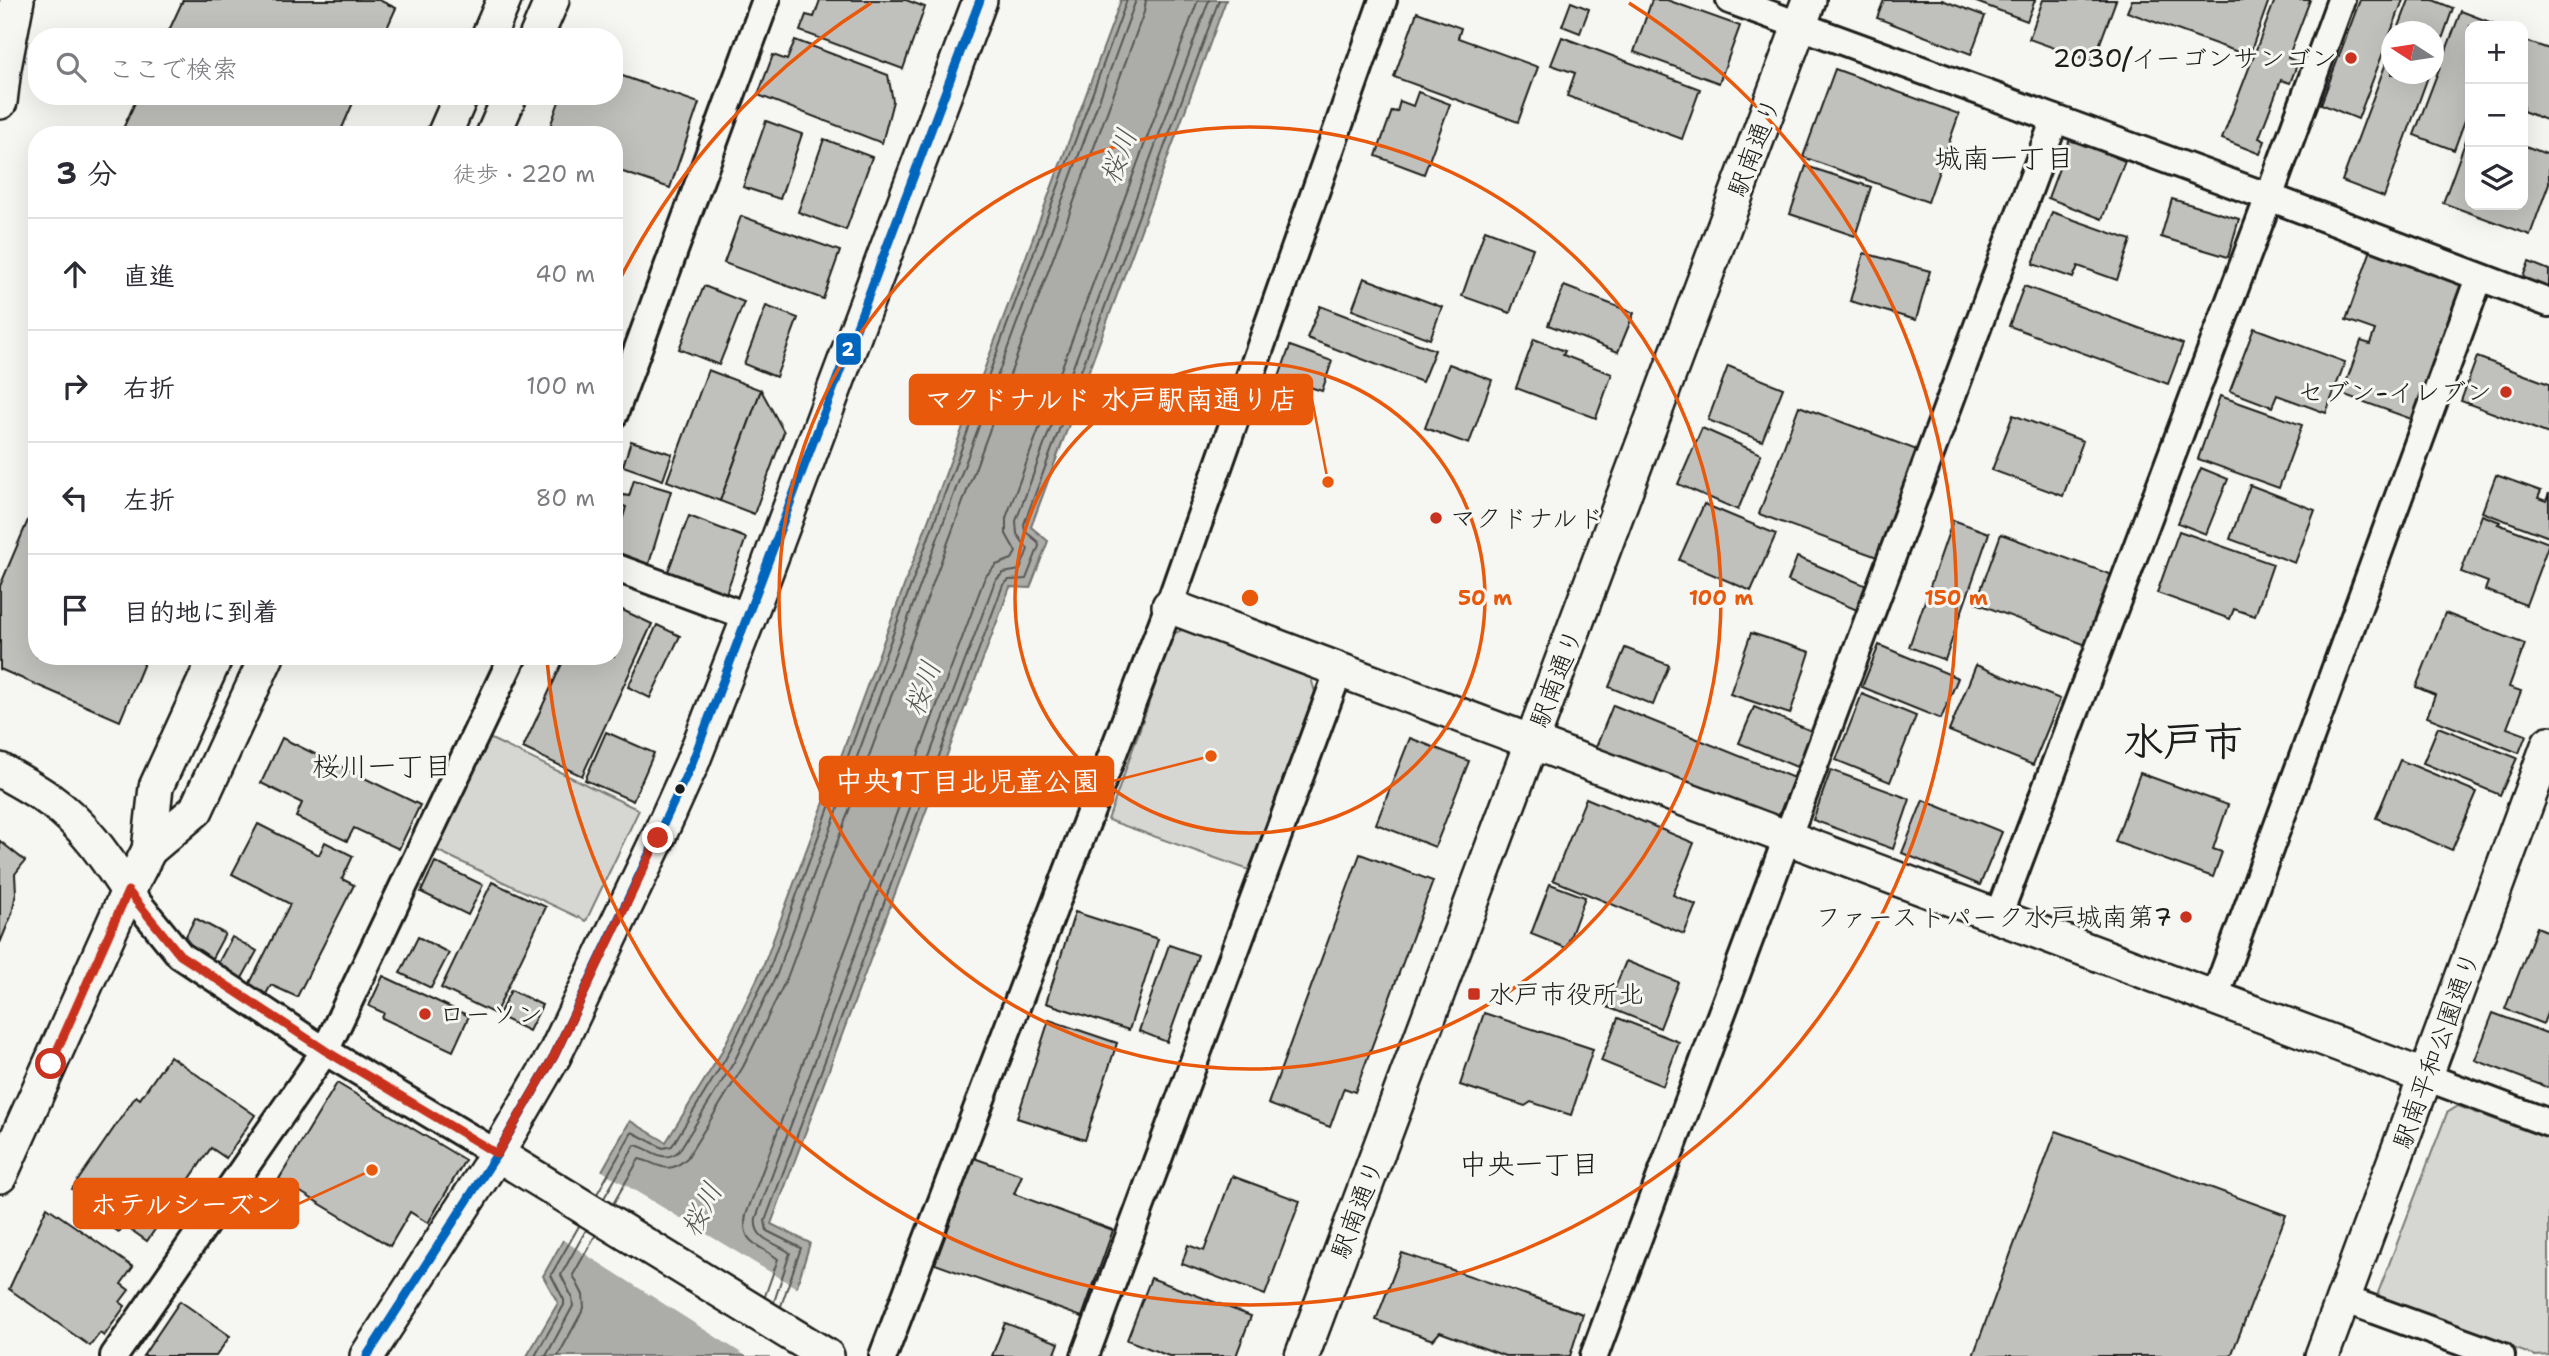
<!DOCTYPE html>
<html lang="ja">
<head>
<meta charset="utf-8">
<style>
	body { margin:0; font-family:"Shantell Sans","Klee One",sans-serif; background:#f7f7f7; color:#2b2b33 }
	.controls { position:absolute; right:21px; top:21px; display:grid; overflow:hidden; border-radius:14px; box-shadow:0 7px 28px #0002 }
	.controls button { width:63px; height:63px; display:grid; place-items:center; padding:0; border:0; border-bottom:2px solid #e1e1e2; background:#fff; color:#2b2b33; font:35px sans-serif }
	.compass { position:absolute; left:2381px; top:21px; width:63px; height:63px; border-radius:50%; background:#fff; box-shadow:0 7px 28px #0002; rotate:282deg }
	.stop { position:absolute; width:21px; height:21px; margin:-16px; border:5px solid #c8321e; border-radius:50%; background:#fff }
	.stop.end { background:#c8321e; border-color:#fff; box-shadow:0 2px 7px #0008 }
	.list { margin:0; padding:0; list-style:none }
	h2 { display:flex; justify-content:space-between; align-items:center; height:91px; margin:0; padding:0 28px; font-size:30px }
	h2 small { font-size:23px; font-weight:400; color:#7c7c81 }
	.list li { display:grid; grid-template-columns:46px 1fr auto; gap:21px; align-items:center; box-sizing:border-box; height:112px; padding:0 28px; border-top:2px solid #e1e1e2 }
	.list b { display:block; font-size:26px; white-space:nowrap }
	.list em { font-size:23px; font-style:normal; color:#7c7c81 }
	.icon { flex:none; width:38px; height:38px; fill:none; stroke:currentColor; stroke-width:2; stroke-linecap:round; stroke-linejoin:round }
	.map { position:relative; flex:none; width:2549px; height:1356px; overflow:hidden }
	.search { position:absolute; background:#fff; box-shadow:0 7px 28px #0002; left:28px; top:28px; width:595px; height:77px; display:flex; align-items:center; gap:18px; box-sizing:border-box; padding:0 24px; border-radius:28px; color:#7c7c81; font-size:26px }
	.panel { position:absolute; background:#fff; box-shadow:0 7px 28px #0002; left:28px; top:126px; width:595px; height:539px; border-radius:28px }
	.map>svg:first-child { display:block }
	.green { fill:#d6d6d2; stroke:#797977; stroke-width:2 }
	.water { fill:#acaca9; stroke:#727271; stroke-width:2 }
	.pier { fill:#f6f6f2 }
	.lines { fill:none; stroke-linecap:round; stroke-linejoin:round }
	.shore { stroke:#565654; stroke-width:2 }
	.building { fill:#c0c0bd; stroke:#1c1c1c; stroke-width:2 }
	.minor-casing { stroke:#1c1c1c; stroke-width:32 }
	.tertiary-casing { stroke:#1c1c1c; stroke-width:38 }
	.minor { stroke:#f6f6f2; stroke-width:26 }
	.tertiary { stroke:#f6f6f2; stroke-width:33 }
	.bus-1-casing { stroke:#f6f6f2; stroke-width:14 }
	.bus-1 { stroke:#0065bd; stroke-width:9 }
	.route { stroke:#c8321e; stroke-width:9 }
	.ring { fill:none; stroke:#e8590c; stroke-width:3.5 }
	.poi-dot { fill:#c8321e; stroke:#f6f6f2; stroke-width:2.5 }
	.bus-dot { fill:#1c1c1c; stroke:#f6f6f2; stroke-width:2.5 }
	.labels { text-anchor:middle; stroke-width:6; stroke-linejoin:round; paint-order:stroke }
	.poi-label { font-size:26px; fill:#1c1c1c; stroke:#f6f6f2; text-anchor:end }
	.street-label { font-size:26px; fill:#1c1c1c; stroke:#f6f6f2 }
	.water-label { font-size:28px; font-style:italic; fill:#565654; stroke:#f6f6f2 }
	.neighbourhood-label { font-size:28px; fill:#1c1c1c; stroke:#f6f6f2 }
	.town-label { font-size:40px; font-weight:bold; fill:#1c1c1c; stroke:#f6f6f2 }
	.centre { fill:#e8590c; stroke:#f6f6f2; stroke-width:3.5 }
	.ring-label { font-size:21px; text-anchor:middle; font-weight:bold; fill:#e8590c; stroke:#f6f6f2; stroke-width:6; stroke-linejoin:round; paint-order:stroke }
	.leader { fill:none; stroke:#e8590c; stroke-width:2.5 }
	.callout-dot { fill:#e8590c; stroke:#f6f6f2; stroke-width:2.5 }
	.callout { fill:#e8590c; stroke:#e8590c; stroke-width:2.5 }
	.callout-label { font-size:28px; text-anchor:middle; font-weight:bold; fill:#fff }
	.line-badge { stroke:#f6f6f2; stroke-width:2.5 }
	.badge-label { font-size:19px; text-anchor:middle; font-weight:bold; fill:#fff }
</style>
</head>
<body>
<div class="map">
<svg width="2549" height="1356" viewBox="0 0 2549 1356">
	<rect width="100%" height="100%" fill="#f6f6f2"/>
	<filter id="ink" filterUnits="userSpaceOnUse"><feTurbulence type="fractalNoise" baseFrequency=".0143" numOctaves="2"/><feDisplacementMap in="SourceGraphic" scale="14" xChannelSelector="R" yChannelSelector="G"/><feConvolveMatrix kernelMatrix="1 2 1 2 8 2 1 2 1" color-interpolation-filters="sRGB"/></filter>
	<g filter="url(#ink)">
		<!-- green -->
		<g class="green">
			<path d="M1184,629L1311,678L1315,692L1249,870L1108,820L1173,634Z"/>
			<path d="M487,737L639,810L586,921L434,849Z"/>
			<path d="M2458,1106L2549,1139V1355L2535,1356L2381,1299L2378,1293L2447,1113Z"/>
		</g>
		<!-- water -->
		<path class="water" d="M1121,0H1226L1031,527L1048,541L1030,588L1010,587L771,1224L810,1243L797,1286L769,1356H527L558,1303L543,1276L630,1121L666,1142L720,1055L763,967Z"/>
		<!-- pier -->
		<path class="pier" d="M599,1169L800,1290L773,1356H746L560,1238Z"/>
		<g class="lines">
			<!-- shore -->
			<g class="shore">
				<path d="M597,1194L632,1132L663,1148L672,1146L726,1058L769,970L1127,0"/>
				<path d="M604,1198L635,1145C651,1148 662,1165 679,1151L734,1062L777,974L1136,0"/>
				<path d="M613,1204L639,1159C659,1163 667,1177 687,1158L743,1067L787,978L1144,12L1146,0"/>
				<path d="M765,1296L778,1259C761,1245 740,1245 746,1215L985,577L996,565L1012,559L1016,552L1006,534V518L1198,0"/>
				<path d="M774,1302L790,1253C777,1242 753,1241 756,1218L995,581L1003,573L1020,570L1028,549L1017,534L1016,521L1209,0"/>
				<path d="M781,1306L801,1248L767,1231L765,1221L1003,585L1009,580L1026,579L1039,546L1038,542L1025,531L1024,524L1219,0"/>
				<path d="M535,1356L564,1305V1300L551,1275L579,1226"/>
				<path d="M546,1356L573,1306L572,1297L561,1275L586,1230"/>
				<path d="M558,1356L584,1308L583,1295L573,1275L595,1236"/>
			</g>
		</g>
		<!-- building -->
		<g class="building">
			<path d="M183,0H379L396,8L383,37H166Z"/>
			<path d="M820,0H906L925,7L903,69L800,31L806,15L814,17Z"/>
			<path d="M1652,0H1667L1740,26L1719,83L1634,52Z"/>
			<path d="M1884,0H1942L1985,16L1971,54L1877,18Z"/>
			<path d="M1971,0H2035L2027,21Z"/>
			<path d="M2043,0H2116L2093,62L2029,39Z"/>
			<path d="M2132,0H2269L2249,56L2127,12Z"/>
			<path d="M2275,0H2310L2288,58L2298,62L2290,83L2281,80L2259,138L2265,141L2260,154L2222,139Z"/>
			<path d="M2360,0H2403L2358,119L2321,104Z"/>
			<path d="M2409,0H2433L2453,8L2434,62V32H2397Z"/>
			<path d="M1571,2L1589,9L1580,33L1562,26Z"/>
			<path d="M2461,11L2500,26H2470V107L2454,150L2414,135Z"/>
			<path d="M1417,12L1461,28L1458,38L1538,67L1518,122L1394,77Z"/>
			<path d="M1562,37L1700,89L1682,139L1567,96L1575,73L1551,65Z"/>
			<path d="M795,40L888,75L893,101L882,143L758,95L773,55L787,60Z"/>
			<path d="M2523,40L2549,49V121L2523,111Z"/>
			<path d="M2392,47V74H2429L2384,197L2342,181Z"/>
			<path d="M1835,69L1959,114L1928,202L1803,157Z"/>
			<path d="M614,73L699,103L670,188L614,169V135H547L561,96H614Z"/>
			<path d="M1418,92L1450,104L1424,174L1376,156L1392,111L1397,112L1400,101L1413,106Z"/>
			<path d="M138,96H356L339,135H120Z"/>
			<path d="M766,121L802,134L780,199L743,187Z"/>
			<path d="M2470,129V205H2523V145L2549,155V183L2530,235L2443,203Z"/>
			<path d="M824,139L872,157L846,230L798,212Z"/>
			<path d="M2070,139L2125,161L2102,219L2048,198Z"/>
			<path d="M1806,166L1871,187L1855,236L1790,214Z"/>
			<path d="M2172,199L2239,219L2228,257L2161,237Z"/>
			<path d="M2052,212L2131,240L2117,280L2078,266L2073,278L2033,264Z"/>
			<path d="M741,216L840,251L823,299L724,263Z"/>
			<path d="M1485,230L1533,248L1510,313L1462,296Z"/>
			<path d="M2372,247L2464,280L2414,420L2342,394L2361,341L2370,344L2375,330L2346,320Z"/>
			<path d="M1864,253L1930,271L1916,320L1850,301Z"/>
			<path d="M2529,262L2549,270V290L2522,279Z"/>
			<path d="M1364,278L1442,307L1430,339L1352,310Z"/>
			<path d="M704,286L744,302L719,365L679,349Z"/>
			<path d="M1564,286L1634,313L1618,352L1548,325Z"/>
			<path d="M2024,286L2183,344L2168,384L2009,326Z"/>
			<path d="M766,306L798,318L776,377L744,364Z"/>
			<path d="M1320,306L1435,350L1422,382L1307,338Z"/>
			<path d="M2254,328L2345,362L2326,413L2277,395L2272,407L2230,391Z"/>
			<path d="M1534,339L1565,351L1563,355L1612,374L1596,418L1516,388Z"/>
			<path d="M1290,346L1332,361L1322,391L1279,377Z"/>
			<path d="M2477,357L2549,384V434L2461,401Z"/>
			<path d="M1449,364L1492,380L1469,444L1425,428Z"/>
			<path d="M1728,366L1783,388L1762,441L1708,420Z"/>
			<path d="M708,370L761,390L720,501L667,481Z"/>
			<path d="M761,390L784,432L754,514L720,501Z"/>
			<path d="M2220,396L2302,425L2279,488L2198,459Z"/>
			<path d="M1799,406L1917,450L1877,557L1759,514Z"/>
			<path d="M2013,415L2083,441L2063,496L1992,470Z"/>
			<path d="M1702,428L1761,454L1738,510L1678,484Z"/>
			<path d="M631,441L672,454L663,480L623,466Z"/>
			<path d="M2201,468L2228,479L2206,534L2178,523Z"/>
			<path d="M2496,475L2541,491L2538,498L2546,501L2549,493V537L2482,512Z"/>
			<path d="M634,480L671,491L648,567L614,557V548L626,507L620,505L623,495L629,496Z"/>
			<path d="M2250,485L2315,510L2295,563L2230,539Z"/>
			<path d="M37,499V656H147L120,721L0,669V586Z"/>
			<path d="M1704,504L1776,534L1751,591L1679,560Z"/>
			<path d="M2482,515L2500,522L2498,524L2549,543L2526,605L2485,590L2488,582L2461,572Z"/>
			<path d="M689,516L746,538L725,596L667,574Z"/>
			<path d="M1953,520L1989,533L1945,660L1909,647Z"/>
			<path d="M2179,531L2273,564L2255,616L2234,609L2230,619L2157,593Z"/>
			<path d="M2001,534L2112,575L2086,645L1976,603Z"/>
			<path d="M1797,557L1867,586L1857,610L1788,581Z"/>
			<path d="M614,606L652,624L582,776L523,748L565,657L562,656H614Z"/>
			<path d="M2445,613L2525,644L2509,687L2521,691L2507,728L2526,735L2519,753L2427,717L2435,695L2416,687Z"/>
			<path d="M657,625L680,636L650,698L628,687Z"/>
			<path d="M1751,633L1810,652L1790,714L1730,694Z"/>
			<path d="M1879,645L1958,678L1941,719L1862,687Z"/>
			<path d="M1625,648L1669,665L1653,705L1609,687Z"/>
			<path d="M1976,665L2060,699L2033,765L1949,731Z"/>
			<path d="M1862,694L1916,716L1890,782L1836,760Z"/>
			<path d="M1613,705L1794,778L1776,822L1595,750Z"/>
			<path d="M1754,707L1814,732L1799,768L1739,743Z"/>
			<path d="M2438,727L2517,758L2500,795L2423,763Z"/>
			<path d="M606,732L654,753L633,801L585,780Z"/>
			<path d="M282,738L420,805L399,849L354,828L347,841L296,817L302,803L261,783Z"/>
			<path d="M1410,738L1469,761L1435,847L1376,824Z"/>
			<path d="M2400,760L2477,792L2452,850L2376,818Z"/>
			<path d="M1831,770L1910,799L1893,849L1813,820Z"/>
			<path d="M2140,773L2228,805L2213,849L2222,852L2213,877L2115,842Z"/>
			<path d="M1586,798L1694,843L1673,895L1696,905L1684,934L1553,880Z"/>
			<path d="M1923,800L2002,832L1980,885L1902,853Z"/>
			<path d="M258,824L319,855L325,842L353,856L342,879L354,885L297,997L271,985L265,996L248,987L290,904L232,874Z"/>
			<path d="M0,841L25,861L15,874L16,893L12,914L0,943Z"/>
			<path d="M1360,854L1433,881L1355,1092L1344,1088L1330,1127L1268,1104Z"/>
			<path d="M435,862L483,885L468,915L421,892Z"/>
			<path d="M492,882L546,907L495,1014L441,988Z"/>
			<path d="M1550,884L1585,897L1566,948L1531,934Z"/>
			<path d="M1075,912L1158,939L1129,1030L1046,1003Z"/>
			<path d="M195,918L225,934L210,962L188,950L185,938Z"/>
			<path d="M2537,927L2549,932V1008L2543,1024L2505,1009Z"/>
			<path d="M232,937L257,951L241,980L216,967Z"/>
			<path d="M418,937L449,953L431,988L400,973Z"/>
			<path d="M1169,945L1198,955L1167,1042L1139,1031Z"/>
			<path d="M1626,961L1678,982L1660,1028L1607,1007Z"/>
			<path d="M383,976L469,1016L453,1051L382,1018L384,1013L369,1006Z"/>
			<path d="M511,990L542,1005L529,1031L498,1016Z"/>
			<path d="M1484,1013L1593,1049L1571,1115L1531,1102L1525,1106L1460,1085Z"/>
			<path d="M2493,1013L2549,1034V1088L2475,1060Z"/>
			<path d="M1618,1018L1679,1042L1663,1086L1601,1061Z"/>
			<path d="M1049,1020L1117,1043L1085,1140L1017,1118Z"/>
			<path d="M170,1056L255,1115L226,1158L211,1148L147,1241L124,1225L119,1232L91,1213L96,1206L72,1189L136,1096L140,1099Z"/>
			<path d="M337,1083L465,1160L428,1223L410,1212L390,1246L279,1179Z"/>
			<path d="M2056,1131L2286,1215L2231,1356H1973Z"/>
			<path d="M974,1158L1022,1175L1014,1194L1113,1230L1082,1317L935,1264Z"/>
			<path d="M1232,1176L1300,1201L1265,1295L1182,1264L1188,1245L1204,1251Z"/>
			<path d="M47,1207L133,1267L121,1284L129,1290L120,1302L125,1306L104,1336L100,1333L90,1346L9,1289Z"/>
			<path d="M1402,1253L1583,1314L1570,1356H1505L1440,1332L1433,1340L1376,1320Z"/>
			<path d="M1151,1278L1251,1316L1236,1356H1169L1127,1340Z"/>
			<path d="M180,1301L230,1336L216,1356H143Z"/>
			<path d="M1005,1323L1059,1343L1054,1356H992Z"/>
		</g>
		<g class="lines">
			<!-- minor casing -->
			<g class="minor-casing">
				<g id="minor">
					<path d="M1730,0L2269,197L2549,303"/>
					<path d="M614,414L766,0"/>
					<path d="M614,567L749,617"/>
					<path d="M128,891L180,955L325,1051L497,1154"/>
					<path d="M1998,916L2269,197L2341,0"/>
					<path d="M2215,997L2479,278"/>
					<path d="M2426,1077L2549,1123"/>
					<path d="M2344,1299L2501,1356"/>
					<path d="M114,1356L325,1051L513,656"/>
					<path d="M883,1356L1169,606L1383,0"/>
					<path d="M1085,1356L1339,670"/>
					<path d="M1594,1356L2055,119"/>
				</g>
			</g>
			<!-- tertiary casing -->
			<g class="tertiary-casing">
				<g id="tertiary">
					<path d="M488,37L504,0"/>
					<path d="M536,37L552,0"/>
					<path d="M0,102L4,68L17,0"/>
					<path d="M444,135L461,96"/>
					<path d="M493,135L510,96"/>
					<path d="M1169,606L2426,1077"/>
					<path d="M0,770C17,780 35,789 51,801C84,824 106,858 128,891"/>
					<path d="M149,850L196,810L267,656"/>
					<path d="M497,1154L827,1356"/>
					<path d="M0,1176L128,891L149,850L156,787L216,656"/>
					<path d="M367,1356L497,1154L554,1056L658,838L692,763L749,617L980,0"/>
					<path d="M1302,1356L1809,0"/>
					<path d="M2322,1356L2549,743"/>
				</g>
			</g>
			<!-- minor -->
			<use href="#minor" class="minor"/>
			<!-- tertiary -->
			<use href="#tertiary" class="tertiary"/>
			<!-- bus-1 casing -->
			<g class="bus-1-casing">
				<path id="bus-1" d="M367,1356L497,1154L554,1056L692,763L980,0"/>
			</g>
			<!-- bus-1 -->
			<use href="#bus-1" class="bus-1"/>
		</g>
	</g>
	<g class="lines" filter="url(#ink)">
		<!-- route -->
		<path class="route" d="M51,1064L128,891L180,955L326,1051L497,1154L554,1056L658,838"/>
	</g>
	<!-- distance rings -->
	<g class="ring">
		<circle cx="1250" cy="598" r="235"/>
		<circle cx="1250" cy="598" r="471"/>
		<path d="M615 289A706 706 0 0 1 871 3M1629 3A706 706 0 1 1 547 660"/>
	</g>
	<!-- markers -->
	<g class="poi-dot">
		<circle cx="2351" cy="58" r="7"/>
		<circle cx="2506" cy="392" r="7"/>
		<circle cx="1436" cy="518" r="7"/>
		<circle cx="2186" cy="917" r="7"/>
		<rect x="1467" y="987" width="14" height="14" rx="3.5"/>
		<circle cx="425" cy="1014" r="7"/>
	</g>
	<circle class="bus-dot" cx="680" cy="789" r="6"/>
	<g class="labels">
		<!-- poi labels -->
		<g class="poi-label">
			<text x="2337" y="67">2030/イーゴンサンゴン</text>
			<text x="2492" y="401">セブン-イレブン</text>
			<text x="1450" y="527" text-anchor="start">マクドナルド</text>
			<text x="2172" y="926">ファーストパーク水戸城南第7</text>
			<text x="1488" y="1003" text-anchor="start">水戸市役所北</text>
			<text x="439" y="1023" text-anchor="start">ローソン</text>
		</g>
		<!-- street labels -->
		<g class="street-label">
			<text transform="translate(1754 147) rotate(-69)" y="9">駅南通り</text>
			<text transform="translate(1556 678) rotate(-69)" y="9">駅南通り</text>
			<text transform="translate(2436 1050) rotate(-70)" y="9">駅南平和公園通り</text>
			<text transform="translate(1357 1209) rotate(-69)" y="9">駅南通り</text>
		</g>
		<!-- water labels -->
		<g class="water-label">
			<text transform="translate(1118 156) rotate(-70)" y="10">桜川</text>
			<text transform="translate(922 688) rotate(-70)" y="10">桜川</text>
			<text transform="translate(701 1209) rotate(-62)" y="10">桜川</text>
		</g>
		<!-- neighbourhood labels -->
		<g class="neighbourhood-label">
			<text x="2004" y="168">城南一丁目</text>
			<text x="382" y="776">桜川一丁目</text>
			<text x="1529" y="1174">中央一丁目</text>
		</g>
		<!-- town labels -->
		<g class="town-label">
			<text x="2183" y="755">水戸市</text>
		</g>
	</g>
	<circle cx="1250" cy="598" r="10" class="centre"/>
	<g class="ring-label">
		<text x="1485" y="605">50 m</text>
		<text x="1721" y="605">100 m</text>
		<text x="1956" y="605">150 m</text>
	</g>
	<!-- callouts -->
	<path class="leader" d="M1328 482L1312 399M1211 756L1113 781M372 1170L298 1204"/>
	<g class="callout-dot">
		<circle cx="1328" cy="482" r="7"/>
		<circle cx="1211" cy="756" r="7"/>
		<circle cx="372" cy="1170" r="7"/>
	</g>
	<g class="callout">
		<rect x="910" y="375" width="402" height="49" rx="7"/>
		<rect x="820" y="757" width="293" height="49" rx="7"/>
		<rect x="74" y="1179" width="224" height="49" rx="7"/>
	</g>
	<g class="callout-label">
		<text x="1111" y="409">マクドナルド 水戸駅南通り店</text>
		<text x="967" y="791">中央1丁目北児童公園</text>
		<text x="186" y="1214">ホテルシーズン</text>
	</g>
	<rect class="line-badge" x="835" y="332" width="27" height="34" rx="7" fill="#0065bd"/>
	<g class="badge-label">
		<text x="848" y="356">2</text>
	</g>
</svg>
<div class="controls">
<button>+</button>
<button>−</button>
<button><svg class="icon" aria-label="layers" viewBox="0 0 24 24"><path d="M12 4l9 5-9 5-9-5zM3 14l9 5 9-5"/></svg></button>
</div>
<svg class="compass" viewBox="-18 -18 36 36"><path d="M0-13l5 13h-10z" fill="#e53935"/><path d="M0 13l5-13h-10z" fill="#7c7c81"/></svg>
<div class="stop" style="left:51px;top:1064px"></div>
<div class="stop end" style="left:658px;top:838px"></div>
<div class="search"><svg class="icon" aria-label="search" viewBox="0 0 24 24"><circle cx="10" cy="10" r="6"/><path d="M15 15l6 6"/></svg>ここで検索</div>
<section class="panel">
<h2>3 分<small>徒歩 · 220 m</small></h2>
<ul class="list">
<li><svg class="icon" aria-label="ahead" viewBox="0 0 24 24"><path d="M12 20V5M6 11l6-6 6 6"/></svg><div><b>直進</b></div><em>40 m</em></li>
<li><svg class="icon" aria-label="right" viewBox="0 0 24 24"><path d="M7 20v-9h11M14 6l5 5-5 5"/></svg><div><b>右折</b></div><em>100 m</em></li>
<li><svg class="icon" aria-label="left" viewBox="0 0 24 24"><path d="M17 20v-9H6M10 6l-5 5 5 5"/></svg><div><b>左折</b></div><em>80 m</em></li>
<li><svg class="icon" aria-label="arrive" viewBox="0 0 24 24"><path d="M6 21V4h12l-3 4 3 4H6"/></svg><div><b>目的地に到着</b></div></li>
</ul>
</section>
</div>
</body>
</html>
